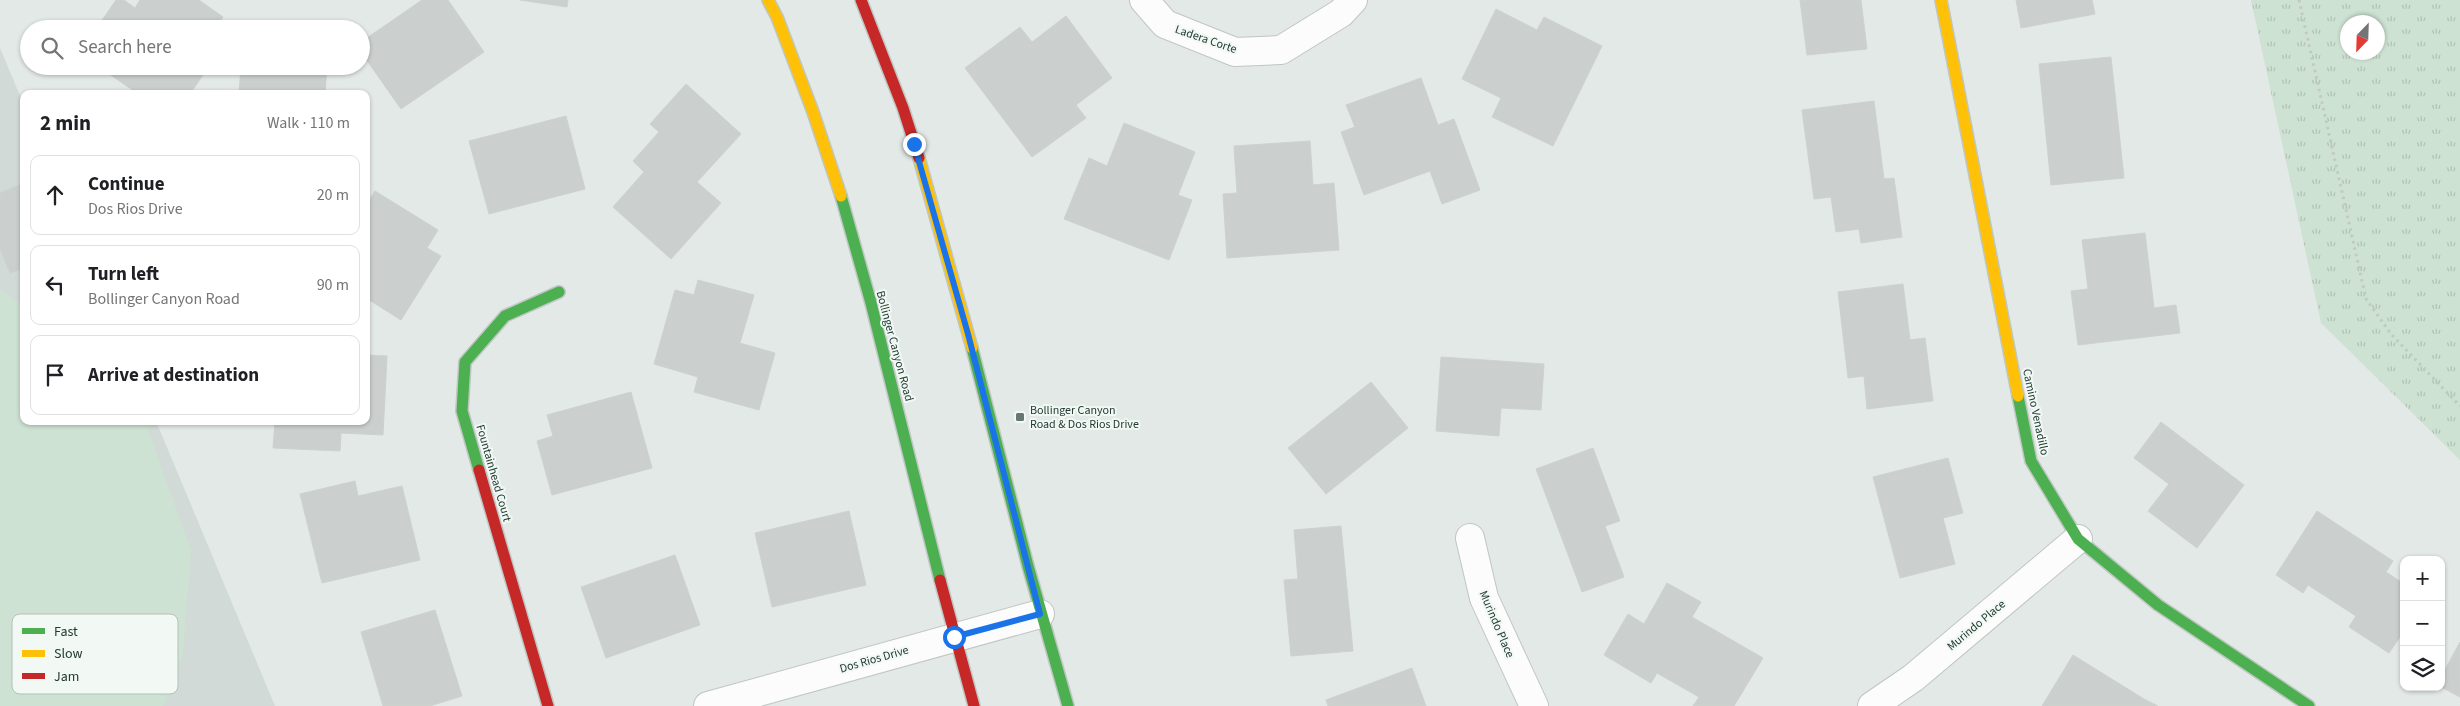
<!DOCTYPE html>
<html lang="en">
<head>
<meta charset="utf-8">
<style>
	body { margin:0; font-family:"Source Sans 3",sans-serif; background:#f6f6f6; color:#202124 }
	.controls { position:absolute; right:15px; bottom:15px; display:grid; overflow:hidden; border-radius:10px; box-shadow:0 1px 4px #0004 }
	.controls button { width:45px; height:45px; display:grid; place-items:center; padding:0; border:0; border-bottom:1px solid #e0e0e0; background:#fff; color:#202124; font:25px sans-serif }
	.compass { position:absolute; left:2340px; top:15px; width:45px; height:45px; border-radius:50%; background:#fff; box-shadow:0 1px 4px #0004; rotate:203deg }
	.stop { position:absolute; width:15px; height:15px; margin:-11px; border:4px solid #1a73e8; border-radius:50%; background:#fff }
	.stop.end { background:#1a73e8; border-color:#fff; box-shadow:0 1px 5px #0008 }
	.list { margin:0; padding:0; list-style:none }
	h2 { display:flex; justify-content:space-between; align-items:center; height:65px; margin:0; padding:0 20px; font-size:21px }
	h2 small { font-size:16px; font-weight:400; color:#757577 }
	.list li { display:grid; grid-template-columns:32px 1fr auto; gap:15px; align-items:center; box-sizing:border-box; height:80px; margin:0 10px 10px; padding:0 10px; border:1px solid #e0e0e0; border-radius:10px }
	.list b { display:block; font-size:19px; white-space:nowrap }
	.list p { margin:0; font-size:16px; white-space:nowrap; color:#757577 }
	.list em { font-size:16px; font-style:normal; color:#757577 }
	.icon { flex:none; width:28px; height:28px; fill:none; stroke:currentColor; stroke-width:2; stroke-linecap:round; stroke-linejoin:round }
	.map { position:relative; flex:none; width:2460px; height:706px; overflow:hidden }
	.search { position:absolute; background:#fff; box-shadow:0 1px 4px #0004; left:20px; top:20px; width:350px; height:55px; display:flex; align-items:center; gap:12px; box-sizing:border-box; padding:0 18px; border-radius:28px; color:#757577; font-size:19px }
	.panel { position:absolute; background:#fff; box-shadow:0 1px 4px #0004; left:20px; top:90px; width:350px; height:335px; border-radius:10px }
	.map>svg:first-child { display:block }
	.built { fill:#d1dad6 }
	.grass { fill:url(#grass-tufts); fill-rule:evenodd }
	.park { fill:#cde2d2 }
	.building { fill:#cbd0ce; stroke:#ccd2cf }
	.lines { fill:none; stroke-linecap:round; stroke-linejoin:round }
	.street-casing { stroke:#c0c6c3; stroke-width:30 }
	.fast-casing { stroke:#bfc7c3; stroke-width:14 }
	.slow-casing { stroke:#bfc7c3; stroke-width:14 }
	.jam-casing { stroke:#bfc7c3; stroke-width:14 }
	.path { stroke:#c0c9c5; stroke-width:3; stroke-dasharray:2.5 4; stroke-linecap:butt }
	.street { stroke:#fbfcfb; stroke-width:28 }
	.fast { stroke:#4caf50; stroke-width:11 }
	.slow { stroke:#ffc107; stroke-width:11 }
	.jam { stroke:#c62828; stroke-width:11 }
	.route { stroke:#1a73e8; stroke-width:6 }
	.poi-dot { fill:#667872; stroke:#f2f8f4; stroke-width:2 }
	.labels { text-anchor:middle; stroke-width:4; stroke-linejoin:round; paint-order:stroke }
	.street-label { font-size:12px; fill:#223b34; stroke:#f2f8f4 }
	.poi-label { font-size:12px; fill:#223b34; stroke:#f2f8f4; text-anchor:start }
	.key { fill:#f2f8f4; stroke:#b4bfba; stroke-width:1 }
	.key-label { font-size:14px; fill:#223b34 }
</style>
</head>
<body>
<div class="map">
<svg width="2460" height="706" viewBox="0 0 2460 706">
	<defs>
		<pattern id="grass-tufts" width="24" height="20" patternUnits="userSpaceOnUse" patternTransform="scale(1.25)"><rect width="24" height="20" fill="#cde2d2"/><path d="M3 7l-1-3M5 7V3M7 7l1-3M15 17l-1-3M17 17v-4M19 17l1-3" fill="none" stroke="#b0c3b5"/></pattern>
	</defs>
	<rect width="100%" height="100%" fill="#e3e9e6"/>
	<!-- built -->
	<path class="built" d="M0,48L24,105V421H156L275,706H0Z"/>
	<!-- grass -->
	<path class="grass" d="M2251,0H2460V460L2321,323ZM2348,22H2378V52H2348Z"/>
	<!-- park -->
	<path class="park" d="M0,289L24,307V421H144L146,424L191,550L183,654L163,706H0Z"/>
	<!-- building -->
	<g class="building">
		<path d="M116,0H124L135,8L140,0H199L223,17L215,29H96Z"/>
		<path d="M422,0H448L484,52L401,109L361,52V42Z"/>
		<path d="M520,0H568L567,7Z"/>
		<path d="M1800,0H1861L1867,49L1807,55Z"/>
		<path d="M2016,0H2092L2095,14L2021,28Z"/>
		<path d="M1496,9L1537,30L1544,17L1602,46L1553,146L1492,117L1501,98L1462,79Z"/>
		<path d="M1066,16L1112,78L1076,105L1086,118L1032,157L965,68L1020,27L1032,42Z"/>
		<path d="M2111,57L2124,178L2051,185L2039,64Z"/>
		<path d="M98,66H209L190,94H138Z"/>
		<path d="M241,66H327L325,94H239Z"/>
		<path d="M1421,78L1438,125L1454,119L1480,190L1442,204L1430,171L1364,195L1341,132L1355,127L1346,105Z"/>
		<path d="M686,84L741,134L697,182L721,203L671,259L613,207L644,172L633,161L659,132L650,124Z"/>
		<path d="M1874,101L1884,179L1894,178L1902,237L1861,243L1859,229L1836,232L1831,197L1814,199L1802,110Z"/>
		<path d="M566,116L585,189L489,214L469,141Z"/>
		<path d="M1124,123L1195,152L1178,195L1192,200L1169,260L1064,219L1089,158L1107,166Z"/>
		<path d="M1310,141L1313,185L1334,183L1339,250L1227,258L1223,194L1237,193L1234,146Z"/>
		<path d="M24,183V268L10,273L0,249V193Z"/>
		<path d="M375,191L438,230L427,248L441,256L401,320L366,298V206Z"/>
		<path d="M2145,233L2154,308L2176,305L2180,333L2078,345L2071,291L2088,289L2082,240Z"/>
		<path d="M698,280L754,295L740,343L775,353L759,410L694,392L698,377L654,364L675,290L694,295Z"/>
		<path d="M1903,284L1910,340L1925,338L1933,401L1867,409L1864,376L1848,378L1838,292Z"/>
		<path d="M366,355L387,356L383,435L341,433L340,451L273,448L275,421H366Z"/>
		<path d="M1441,357L1544,364L1541,410L1501,408L1499,436L1436,431Z"/>
		<path d="M1371,382L1408,428L1326,494L1288,448Z"/>
		<path d="M631,392L652,468L552,495L537,441L553,436L547,415Z"/>
		<path d="M2161,422L2244,485L2197,548L2148,511L2169,484L2134,458Z"/>
		<path d="M1593,448L1620,521L1605,526L1624,577L1582,592L1536,469Z"/>
		<path d="M1948,458L1963,513L1943,518L1955,564L1900,578L1873,477Z"/>
		<path d="M355,481L358,496L402,486L420,560L322,583L300,494Z"/>
		<path d="M849,511L866,585L772,607L755,533Z"/>
		<path d="M2317,511L2393,561L2386,572L2404,584V606L2401,610L2404,611V631L2389,653L2349,627L2356,616L2308,585L2303,593L2276,575Z"/>
		<path d="M1341,526L1353,651L1291,656L1284,580L1298,579L1294,530Z"/>
		<path d="M675,555L700,625L606,658L581,587Z"/>
		<path d="M1667,583L1701,602L1692,617L1763,658L1734,706H1693L1699,697L1657,673L1651,683L1604,655L1628,614L1644,624Z"/>
		<path d="M435,610L462,696L430,706H383L361,632Z"/>
		<path d="M2460,642V697L2441,687V677Z"/>
		<path d="M2073,655L2144,699L2158,706H2042Z"/>
		<path d="M1412,668L1426,706H1328L1326,700Z"/>
	</g>
	<g class="lines">
		<!-- street casing -->
		<g class="street-casing">
			<g id="street">
				<path d="M1144,0L1165,24L1235,52L1281,50L1341,13L1353,0"/>
				<path d="M1470,538L1484,598L1534,706"/>
				<path d="M708,706L1040,614"/>
				<path d="M1872,706L1913,678L2078,539"/>
			</g>
		</g>
		<!-- fast casing -->
		<g class="fast-casing">
			<g id="fast">
				<path d="M841,196L871,303L940,580"/>
				<path d="M972,348L1028,566L1068,706"/>
				<path d="M2018,396L2031,461L2078,539L2158,605L2309,706"/>
				<path d="M479,470L462,411L465,362L505,316L559,292"/>
			</g>
		</g>
		<!-- slow casing -->
		<g class="slow-casing">
			<g id="slow">
				<path d="M768,0L777,17L813,112L841,196"/>
				<path d="M1941,0L2018,396"/>
				<path d="M919,158L972,348"/>
			</g>
		</g>
		<!-- jam casing -->
		<g class="jam-casing">
			<g id="jam">
				<path d="M861,0L903,108L919,158"/>
				<path d="M479,470L548,706"/>
				<path d="M940,580L974,706"/>
			</g>
		</g>
		<!-- path -->
		<path class="path" d="M2299,0L2366,299L2391,334L2460,406"/>
		<!-- street -->
		<use href="#street" class="street"/>
		<!-- fast -->
		<use href="#fast" class="fast"/>
		<!-- slow -->
		<use href="#slow" class="slow"/>
		<!-- jam -->
		<use href="#jam" class="jam"/>
	</g>
	<g class="lines">
		<!-- route -->
		<path class="route" d="M914,144L968,334L1040,614L954,637"/>
	</g>
	<!-- markers -->
	<rect class="poi-dot" x="1015" y="412" width="10" height="10" rx="2.5"/>
	<g class="labels">
		<!-- street labels -->
		<g class="street-label">
			<text transform="translate(1206 39) rotate(19)" y="4">Ladera Corte</text>
			<text transform="translate(895 346) rotate(75)" y="4">Bollinger Canyon Road</text>
			<text transform="translate(2036 412) rotate(78)" y="4">Camino Venadillo</text>
			<text transform="translate(494 473) rotate(74)" y="4">Fountainhead Court</text>
			<text transform="translate(1497 624) rotate(67)" y="4">Murindo Place</text>
			<text transform="translate(1976 625) rotate(-40)" y="4">Murindo Place</text>
			<text transform="translate(874 659) rotate(-16)" y="4">Dos Rios Drive</text>
		</g>
		<!-- poi labels -->
		<g class="poi-label">
			<text x="1030" y="414">Bollinger Canyon<tspan x="1030" dy="14">Road &amp; Dos Rios Drive</tspan></text>
		</g>
	</g>
	<!-- legend -->
	<rect x="12" y="614" width="166" height="80" rx="8" class="key"/>
	<rect x="22" y="628" width="23" height="6" fill="#4caf50"/>
	<rect x="22" y="650" width="23" height="7" fill="#ffc107"/>
	<rect x="22" y="673" width="23" height="6" fill="#c62828"/>
	<g class="key-label">
		<text x="54" y="636">Fast</text>
		<text x="54" y="658">Slow</text>
		<text x="54" y="681">Jam</text>
	</g>
</svg>
<div class="controls">
<button>+</button>
<button>−</button>
<button><svg class="icon" aria-label="layers" viewBox="0 0 24 24"><path d="M12 4l9 5-9 5-9-5zM3 14l9 5 9-5"/></svg></button>
</div>
<svg class="compass" viewBox="-18 -18 36 36"><path d="M0-13l5 13h-10z" fill="#e53935"/><path d="M0 13l5-13h-10z" fill="#757577"/></svg>
<div class="stop" style="left:954px;top:637px"></div>
<div class="stop end" style="left:914px;top:144px"></div>
<div class="search"><svg class="icon" aria-label="search" viewBox="0 0 24 24"><circle cx="10" cy="10" r="6"/><path d="M15 15l6 6"/></svg>Search here</div>
<section class="panel">
<h2>2 min<small>Walk · 110 m</small></h2>
<ul class="list">
<li><svg class="icon" aria-label="ahead" viewBox="0 0 24 24"><path d="M12 20V5M6 11l6-6 6 6"/></svg><div><b>Continue</b><p>Dos Rios Drive</p></div><em>20 m</em></li>
<li><svg class="icon" aria-label="left" viewBox="0 0 24 24"><path d="M17 20v-9H6M10 6l-5 5 5 5"/></svg><div><b>Turn left</b><p>Bollinger Canyon Road</p></div><em>90 m</em></li>
<li><svg class="icon" aria-label="arrive" viewBox="0 0 24 24"><path d="M6 21V4h12l-3 4 3 4H6"/></svg><div><b>Arrive at destination</b></div></li>
</ul>
</section>
</div>
</body>
</html>
